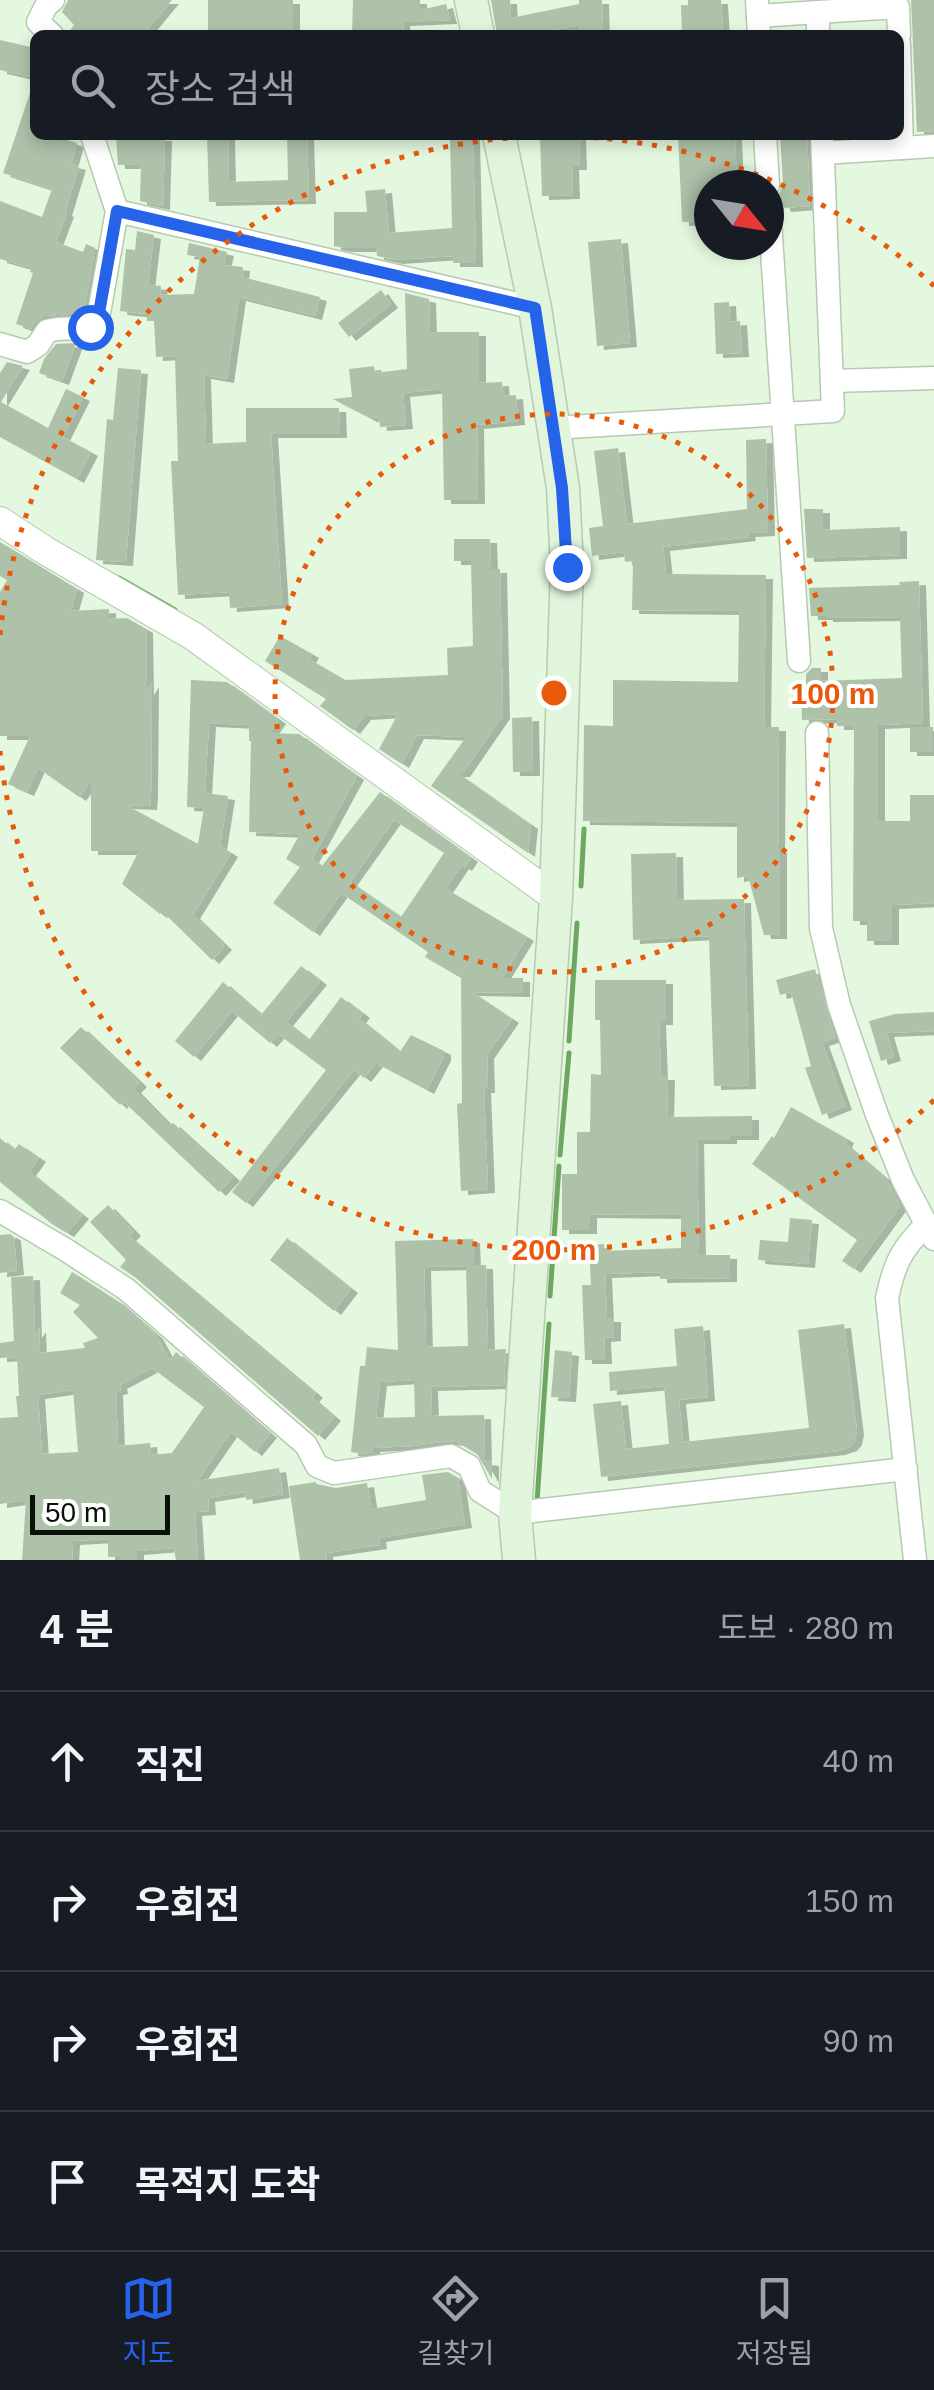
<!DOCTYPE html>
<html lang="ko">
<head>
<meta charset="utf-8">
<style>
	body { margin:0; font-family:Arial,"Noto Sans KR",sans-serif; background:#20242c; color:#f1f3f6 }
	.compass { position:absolute; left:694px; top:170px; width:90px; height:90px; border-radius:50%; background:#171b24; box-shadow:0 5px 15px #0003; rotate:120deg }
	.scale { position:absolute; left:30px; bottom:25px; width:140px; box-sizing:border-box; padding-left:10px; border:5px solid #091008; border-top:0; font-size:28px; line-height:35px; white-space:nowrap; color:#091008; -webkit-text-stroke:8px #fff; paint-order:stroke }
	.stop { position:absolute; width:30px; height:30px; margin:-22px; border:8px solid #2563eb; border-radius:50%; background:#fff }
	.stop.end { background:#2563eb; border-color:#fff; box-shadow:0 2px 10px #0008 }
	.list { margin:0; padding:0; list-style:none }
	h2 { display:flex; justify-content:space-between; align-items:center; height:130px; margin:0; padding:0 40px; font-size:42px }
	h2 small { font-size:32px; font-weight:400; color:#9ea1a6 }
	.list li { display:grid; grid-template-columns:65px 1fr auto; gap:30px; align-items:center; box-sizing:border-box; height:140px; padding:0 40px; border-top:2px solid #363941 }
	.list b { display:block; font-size:38px; white-space:nowrap }
	.list em { font-size:32px; font-style:normal; color:#9ea1a6 }
	.icon { flex:none; width:55px; height:55px; fill:none; stroke:currentColor; stroke-width:2; stroke-linecap:round; stroke-linejoin:round }
	.map { position:relative; flex:none; width:934px; height:1560px; overflow:hidden }
	.search { position:absolute; background:#171b24; box-shadow:0 5px 15px #0003; left:30px; right:30px; top:30px; height:110px; display:flex; align-items:center; gap:25px; box-sizing:border-box; padding:0 35px; border-radius:15px; color:#9ea1a6; font-size:38px }
	.sheet { height:690px; background:#171b24 }
	nav { display:flex; justify-content:space-around; align-items:center; box-sizing:border-box; height:140px; border-top:2px solid #363941; background:#171b24; font-size:28px; color:#9ea1a6 }
	nav a { display:grid; justify-items:center; gap:5px }
	nav .on { color:#2563eb }
	.map>svg:first-child { display:block }
	.lines { fill:none; stroke-linecap:round; stroke-linejoin:round }
	.stream { stroke:#6da762; stroke-width:5 }
	.building { fill:#aec2aa; fill-rule:evenodd; filter:url(#shadow) }
	.minor-casing { stroke:#b6cab2; stroke-width:25 }
	.tertiary-casing { stroke:#b6cab2; stroke-width:30 }
	.secondary-casing { stroke:#b6cab2; stroke-width:35 }
	.minor { stroke:#fff; stroke-width:22 }
	.tertiary { stroke:#fff; stroke-width:28 }
	.secondary { stroke:#e1f5dd; stroke-width:32 }
	.route { stroke:#2563eb; stroke-width:12 }
	.ring { fill:none; stroke:#e8590c; stroke-width:5; stroke-dasharray:5 10 }
	.centre { fill:#e8590c; stroke:#fff; stroke-width:5 }
	.ring-label { font-size:30px; text-anchor:middle; font-weight:bold; fill:#e8590c; stroke:#fff; stroke-width:8; stroke-linejoin:round; paint-order:stroke }
</style>
</head>
<body>
<div class="map">
<svg width="934" height="1560" viewBox="0 0 934 1560">
	<defs>
		<filter id="shadow"><feDropShadow dx="7" dy="4" stdDeviation="0" flood-color="#0004"/></filter>
	</defs>
	<rect width="100%" height="100%" fill="#e3f8de"/>
	<g class="lines">
		<!-- stream -->
		<g class="stream">
			<path d="M119,578L175,610"/>
			<path d="M581,886L584,829"/>
			<path d="M569,1041L577,923"/>
			<path d="M560,1155L569,1053"/>
			<path d="M550,1296L559,1166"/>
			<path d="M537,1502L549,1324"/>
		</g>
	</g>
	<!-- building -->
	<g class="building">
		<path d="M68,0H172L143,35H67L74,25L62,12Z"/>
		<rect x="208" y="0" width="85" height="35"/>
		<path d="M353,0H420V10L446,4L450,20L403,22L404,32L352,34Z"/>
		<path d="M491,0H510L511,18L579,4V0H602L603,35H580L579,25L525,35H497Z"/>
		<path d="M688,0H721L723,35H682L681,5H688Z"/>
		<path d="M911,0H934V131L917,132Z"/>
		<path d="M0,40L35,48V78L0,70Z"/>
		<path d="M32,87L35,88V135H51L77,143L71,164L79,166L65,212L67,213L56,242L83,252L86,244L95,248L85,307L81,313L44,316L35,322L31,329L16,324L33,273L30,272L32,268L0,259V201L42,217L52,189L3,173Z"/>
		<path d="M116,135L165,137L163,206L140,201L141,165H118Z"/>
		<path d="M207,135H228L229,182L288,180L287,135H307L309,200L209,202Z"/>
		<path d="M450,135H473L476,263H453V256L396,260L377,256L376,248H345L334,246V212H367L365,191L385,189L389,233L452,228Z"/>
		<path d="M678,135H735L737,185H709V221L682,222Z"/>
		<path d="M780,135H807L810,206L784,208L779,194L783,184Z"/>
		<path d="M579,136L580,166H572L573,195L542,196L540,137Z"/>
		<path d="M137,231L154,235L148,285L161,286L160,295L194,294L200,257L187,255L189,243L227,252L224,265L243,267L242,277L320,297L315,316L239,297L227,379L204,375L206,444L246,442V408H339L340,434H271L282,604L230,608L229,592L178,595L171,461H178L175,356L156,357L154,321H147V314L120,311L126,249L135,250Z"/>
		<path d="M621,239L630,343L597,346L588,242Z"/>
		<path d="M381,290L391,304L349,337L338,323Z"/>
		<path d="M405,293L429,299L430,332H479V383L502,382L503,396L516,395L518,421L477,425L478,500H444L442,389L403,393L406,425L380,427L379,417L370,418L333,399L352,397L349,369L374,366L375,373L407,369Z"/>
		<path d="M729,302L730,322L740,321L742,353L716,354L714,303Z"/>
		<path d="M76,343L62,381L39,373L44,359L56,344Z"/>
		<path d="M7,362L23,366L1,402L48,428L66,389L83,397L63,437L91,452L77,479L0,437V373Z"/>
		<path d="M118,368L141,370L126,562L96,560L107,419L113,420Z"/>
		<path d="M766,439L768,532L748,533L749,537L663,547L666,574L766,575L764,727H779L778,849H780V935H764L748,876L737,878V823L583,821L584,725L613,726V680L738,682L739,611L632,610L633,561L625,562L624,552L592,556L589,528L603,526L594,451L618,448L627,524L747,509L746,440Z"/>
		<path d="M804,509H823V530L900,527V555L807,558Z"/>
		<path d="M454,539H490L491,569H500L503,715L463,773H457L531,825L528,853L431,786L466,737L417,735L402,764L379,749L398,714L364,716L353,730L320,706L326,699L265,661L280,636L312,654L309,659L345,680L448,675L447,648L473,646L471,561H454Z"/>
		<path d="M0,542L77,589L71,611L109,609V619L127,618L146,629L147,691L152,683L151,795L150,806L126,805L198,844L204,808L187,807L191,680L227,682L279,720L270,733L299,734L357,776L312,859L322,866L380,792L471,858L465,867L462,865L446,889L527,937L502,978H523V993L472,992L512,1019L487,1055L488,1089H484L488,1189L461,1191L457,1104L462,1103L461,978L425,957L428,952L341,893L313,932L273,903L300,867L286,859L300,834L249,832L251,741H249V725L209,723L205,793L228,796L220,846L231,853L193,915L225,946L212,960L162,911L160,914L122,884L139,851H91V781L79,797L38,768L27,792L8,784L30,736H0V592L7,580L0,576ZM394,820L444,853L401,917L350,882Z"/>
		<path d="M919,581L923,723L878,725V821H910V795H934V903L892,905V941H867V921H853L854,726H837V719L802,720L801,698H806V674L812,668H821V681L902,678L900,617L826,618V616H811L809,588L900,585L899,582Z"/>
		<path d="M532,717L533,772H513L512,718Z"/>
		<rect x="910" y="727" width="23" height="25"/>
		<path d="M676,853L677,900L744,899L749,1085L714,1086L709,936L633,940L631,854Z"/>
		<path d="M301,966L320,981L286,1022L309,1040L341,997L363,1014L359,1019L400,1052L411,1035L444,1051V1057L427,1090L376,1063L364,1078L354,1070L246,1203L232,1192L326,1070L278,1034L270,1043L232,1011L194,1057L175,1041L223,982L261,1015Z"/>
		<path d="M815,969L835,1038L822,1042L845,1106L822,1115L805,1068L811,1066L791,992L780,995L776,980Z"/>
		<path d="M595,980H666V1021H659L661,1076H668L667,1117L752,1116V1136H730V1140H697L699,1255H730V1278L660,1279V1272L605,1274L607,1318H614V1337L604,1338L605,1360H585L582,1285H591L589,1245L604,1244V1251L681,1248V1215L590,1214V1230H562V1174H577V1132H590L591,1074L601,1075L600,1020H595Z"/>
		<path d="M934,1012V1031L887,1033L894,1057L881,1061L869,1021L895,1014Z"/>
		<path d="M81,1027L140,1083L134,1089L170,1126L173,1123L233,1177L219,1192L123,1101L120,1105L60,1048Z"/>
		<path d="M791,1107L847,1139L845,1144L887,1180L900,1206L854,1269L842,1261L857,1240L752,1164L772,1136L774,1138Z"/>
		<path d="M0,1138L14,1150L19,1144L39,1158L29,1172L82,1215L67,1233L52,1224L0,1182Z"/>
		<path d="M108,1205L134,1232L129,1237L316,1394L312,1398L334,1417L318,1436L136,1278L120,1267L126,1260L90,1222Z"/>
		<path d="M790,1218L812,1220L808,1264L758,1260L760,1240L788,1242Z"/>
		<path d="M10,1234L14,1237L17,1271L0,1273V1235Z"/>
		<path d="M287,1238L351,1289L334,1311L270,1260Z"/>
		<path d="M473,1239L474,1265H486L488,1350L506,1349L504,1385L431,1387L432,1416L484,1415L485,1461L492,1462V1479L477,1454L457,1442L449,1441L412,1446L373,1448V1452L364,1454L351,1452L360,1366H365L367,1347L398,1350L395,1241ZM466,1266L468,1346L426,1347L424,1267ZM414,1380L415,1417L376,1418L380,1382Z"/>
		<path d="M72,1272L117,1301L156,1335L170,1361L176,1352L270,1434L255,1452L231,1432L197,1481L279,1468L283,1494L246,1500L245,1492L208,1498L209,1511L195,1512L198,1560H176L174,1548L137,1551V1560H120V1557H108V1539L73,1541L72,1560H22L26,1500L0,1504V1418L18,1417L16,1396H19L17,1357L0,1358V1343L14,1341L11,1277L33,1276L35,1334L39,1328L40,1353L85,1348L83,1343L98,1338L73,1312L80,1305L60,1293ZM152,1368L204,1407L172,1453L151,1455L150,1443L118,1446L116,1391L121,1390L120,1385ZM73,1390L78,1452L42,1454L38,1395Z"/>
		<path d="M844,1324L857,1431L855,1441L850,1447L838,1451L601,1477L593,1404L621,1401L626,1449L669,1444L664,1386L610,1391L609,1372L677,1366L674,1329L703,1326L708,1397L679,1400L683,1442L809,1428L798,1330Z"/>
		<path d="M555,1350L572,1352L569,1398L551,1397Z"/>
		<path d="M448,1472L458,1478L465,1524L379,1538L380,1545L326,1553L327,1560H300L289,1486L316,1482V1484L336,1488L367,1483L371,1509L426,1500L422,1475Z"/>
	</g>
	<g class="lines">
		<!-- minor casing -->
		<g class="minor-casing">
			<g id="minor">
				<path d="M757,0L759,35"/>
				<path d="M818,12L898,7L899,35"/>
				<path d="M758,16L818,12V35"/>
				<path d="M52,35L38,22L46,6L53,0"/>
				<path d="M899,44L902,148"/>
				<path d="M765,135L768,185"/>
				<path d="M823,153L934,146"/>
				<path d="M769,205L799,661"/>
				<path d="M117,211L535,308"/>
				<path d="M0,344L27,352L38,345L47,331C62,327 74,330 90,327L99,313L117,211L92,135"/>
				<path d="M832,381L934,378"/>
				<path d="M553,428L833,411L822,135"/>
				<path d="M817,733L821,928L839,1005L877,1115L903,1180L934,1239"/>
				<path d="M0,1211L66,1250L126,1289L306,1445L317,1466L334,1473L451,1456L469,1466L480,1491L515,1513L906,1469"/>
				<path d="M915,1560L887,1298C894,1265 901,1249 926,1225"/>
			</g>
		</g>
		<!-- tertiary casing -->
		<g class="tertiary-casing">
			<path id="tertiary" d="M0,521L46,551L193,636L556,898"/>
		</g>
		<!-- secondary casing -->
		<g class="secondary-casing">
			<g id="secondary">
				<path d="M471,0L478,35"/>
				<path d="M499,135L535,308L563,488L567,567L556,898L515,1513L519,1560"/>
			</g>
		</g>
		<!-- minor -->
		<use href="#minor" class="minor"/>
		<!-- tertiary -->
		<use href="#tertiary" class="tertiary"/>
		<!-- secondary -->
		<use href="#secondary" class="secondary"/>
	</g>
	<g class="lines">
		<!-- route -->
		<path class="route" d="M90,327L99,313L117,211L535,308L562,488L567,567"/>
	</g>
	<!-- distance rings -->
	<g class="ring">
		<circle cx="554" cy="693" r="279"/>
		<path d="M934 1100A557 557 0 0 1 0 751M0 635A557 557 0 0 1 934 286"/>
	</g>
	<circle cx="554" cy="693" r="15" class="centre"/>
	<g class="ring-label">
		<text x="833" y="704">100 m</text>
		<text x="554" y="1260">200 m</text>
	</g>
</svg>
<svg class="compass" viewBox="-18 -18 36 36"><path d="M0-13l5 13h-10z" fill="#e53935"/><path d="M0 13l5-13h-10z" fill="#9ea1a6"/></svg>
<div class="scale">50 m</div>
<div class="stop" style="left:90px;top:327px"></div>
<div class="stop end" style="left:567px;top:567px"></div>
<div class="search"><svg class="icon" aria-label="search" viewBox="0 0 24 24"><circle cx="10" cy="10" r="6"/><path d="M15 15l6 6"/></svg>장소 검색</div>
</div>
<section class="sheet">
<h2>4 분<small>도보 · 280 m</small></h2>
<ul class="list">
<li><svg class="icon" aria-label="ahead" viewBox="0 0 24 24"><path d="M12 20V5M6 11l6-6 6 6"/></svg><div><b>직진</b></div><em>40 m</em></li>
<li><svg class="icon" aria-label="right" viewBox="0 0 24 24"><path d="M7 20v-9h11M14 6l5 5-5 5"/></svg><div><b>우회전</b></div><em>150 m</em></li>
<li><svg class="icon" aria-label="right" viewBox="0 0 24 24"><path d="M7 20v-9h11M14 6l5 5-5 5"/></svg><div><b>우회전</b></div><em>90 m</em></li>
<li><svg class="icon" aria-label="arrive" viewBox="0 0 24 24"><path d="M6 21V4h12l-3 4 3 4H6"/></svg><div><b>목적지 도착</b></div></li>
</ul>
</section>
<nav>
<a class="on"><svg class="icon" aria-label="map" viewBox="0 0 24 24"><path d="M3 6l6-2 6 2 6-2v14l-6 2-6-2-6 2zM9 4v14M15 6v14"/></svg>지도</a>
<a><svg class="icon" aria-label="directions" viewBox="0 0 24 24"><path d="M12 3l9 9-9 9-9-9zM9 14v-3h6M13 9l2 2-2 2"/></svg>길찾기</a>
<a><svg class="icon" aria-label="saved" viewBox="0 0 24 24"><path d="M7 4h10v16l-5-4-5 4z"/></svg>저장됨</a>
</nav>
</body>
</html>
